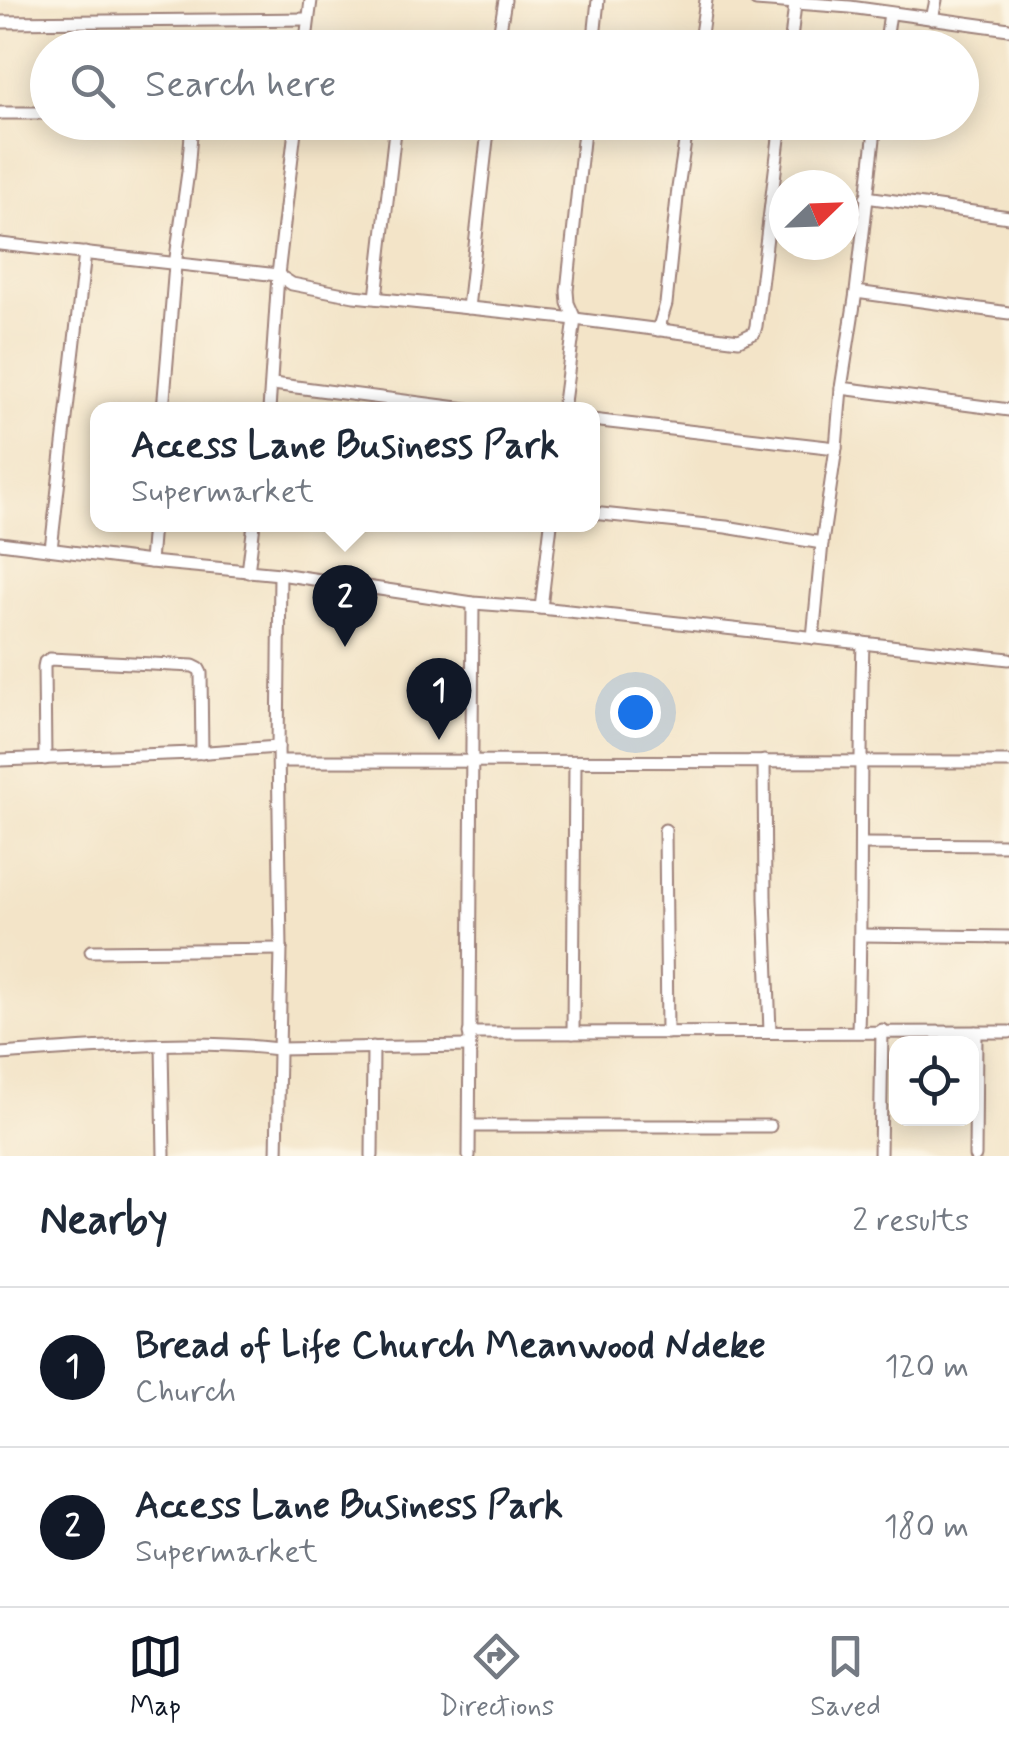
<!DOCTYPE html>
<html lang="en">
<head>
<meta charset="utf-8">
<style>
	body { margin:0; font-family:Mynerve,sans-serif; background:#f6f6f7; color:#1f2937 }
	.controls { position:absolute; right:30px; bottom:30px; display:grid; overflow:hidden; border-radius:20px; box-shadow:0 5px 25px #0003 }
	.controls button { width:90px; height:90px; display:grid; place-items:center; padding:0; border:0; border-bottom:2px solid #e0e1e3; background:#fff; color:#1f2937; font:50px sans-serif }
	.compass { position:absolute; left:769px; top:170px; width:90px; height:90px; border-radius:50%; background:#fff; box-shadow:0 5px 25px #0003; rotate:67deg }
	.you { position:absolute; left:635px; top:712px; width:35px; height:35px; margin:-25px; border:8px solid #fff; border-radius:50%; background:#1a73e8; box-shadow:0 0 0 15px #1a73e833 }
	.badge { display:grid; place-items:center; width:65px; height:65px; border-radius:50%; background:#111827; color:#fff; font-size:32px; font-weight:700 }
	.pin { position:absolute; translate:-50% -82px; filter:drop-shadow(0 2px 5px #0008) }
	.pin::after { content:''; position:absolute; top:52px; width:35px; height:30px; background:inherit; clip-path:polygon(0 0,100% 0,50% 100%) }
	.popup { position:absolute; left:90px; top:402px; width:510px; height:130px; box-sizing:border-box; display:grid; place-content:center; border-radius:20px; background:#fff; filter:drop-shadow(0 2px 8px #0005); font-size:32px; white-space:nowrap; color:#747a83 }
	.popup b { font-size:38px; color:#1f2937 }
	.popup::after { content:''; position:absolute; left:50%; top:100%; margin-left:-20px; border:20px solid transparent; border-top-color:#fff }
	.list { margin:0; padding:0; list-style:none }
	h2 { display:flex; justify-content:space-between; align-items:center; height:130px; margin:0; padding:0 40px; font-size:42px }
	h2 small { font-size:32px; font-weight:400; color:#747a83 }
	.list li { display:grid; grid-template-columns:65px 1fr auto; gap:30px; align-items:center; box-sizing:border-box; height:160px; padding:0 40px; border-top:2px solid #e0e1e3 }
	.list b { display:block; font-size:38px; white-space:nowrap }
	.list p { margin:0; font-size:32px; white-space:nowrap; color:#747a83 }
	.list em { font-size:32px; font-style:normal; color:#747a83 }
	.icon { flex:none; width:55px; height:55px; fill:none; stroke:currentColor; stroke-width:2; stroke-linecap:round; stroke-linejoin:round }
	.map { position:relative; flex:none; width:1009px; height:1156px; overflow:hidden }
	.search { position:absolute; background:#fff; box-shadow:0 5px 25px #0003; left:30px; right:30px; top:30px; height:110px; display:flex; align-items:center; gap:25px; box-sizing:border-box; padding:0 35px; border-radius:55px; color:#747a83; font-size:38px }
	.sheet { height:450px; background:#fff }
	nav { display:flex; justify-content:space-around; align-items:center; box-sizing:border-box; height:140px; border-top:2px solid #e0e1e3; background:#fff; font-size:28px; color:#747a83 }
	nav a { display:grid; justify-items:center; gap:5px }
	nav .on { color:#111827 }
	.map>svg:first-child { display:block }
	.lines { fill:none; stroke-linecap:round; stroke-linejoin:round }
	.street-casing { stroke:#9e827a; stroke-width:15 }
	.street { stroke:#fff; stroke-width:11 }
</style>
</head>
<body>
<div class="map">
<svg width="1009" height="1156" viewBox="0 0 1009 1156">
	<rect width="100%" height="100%" fill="#fcf5e5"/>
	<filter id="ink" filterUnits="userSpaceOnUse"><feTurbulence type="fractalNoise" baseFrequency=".01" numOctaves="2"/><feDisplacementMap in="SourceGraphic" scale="20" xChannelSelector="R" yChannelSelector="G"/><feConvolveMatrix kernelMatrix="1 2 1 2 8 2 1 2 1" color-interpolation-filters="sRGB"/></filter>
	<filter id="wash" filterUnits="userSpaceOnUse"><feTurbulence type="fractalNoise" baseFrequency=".0048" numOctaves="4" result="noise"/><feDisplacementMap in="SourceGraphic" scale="40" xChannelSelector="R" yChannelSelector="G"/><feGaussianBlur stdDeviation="2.25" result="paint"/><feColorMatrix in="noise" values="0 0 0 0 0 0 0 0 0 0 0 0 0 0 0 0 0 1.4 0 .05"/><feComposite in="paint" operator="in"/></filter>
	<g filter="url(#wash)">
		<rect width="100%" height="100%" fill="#f3e4c8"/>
	</g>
	<g filter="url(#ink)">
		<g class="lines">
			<!-- street casing -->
			<g class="street-casing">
				<g id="street">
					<path d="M756,0L850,7L1009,29"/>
					<path d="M932,19L936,0"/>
					<path d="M0,22L308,19"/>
					<path d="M305,48L311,0"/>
					<path d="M405,48L406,44"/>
					<path d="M497,48L505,0"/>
					<path d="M593,48L598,0"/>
					<path d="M699,48L706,0"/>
					<path d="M790,48L795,4"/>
					<path d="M885,48L890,13"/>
					<path d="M0,113H48"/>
					<path d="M866,197L1009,217"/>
					<path d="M0,244L278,275L292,284L354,296L575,319L739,340L754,333L756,326L781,122"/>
					<path d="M856,292L1009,313"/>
					<path d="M376,298L396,122"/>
					<path d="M468,308L489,122"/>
					<path d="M658,330L666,304L678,188L688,122"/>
					<path d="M273,384L474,410"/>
					<path d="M841,388L1009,410"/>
					<path d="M163,410L175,265L188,172L192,122"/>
					<path d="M269,410L278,275L296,122"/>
					<path d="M563,410L575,319L568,303L567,291L585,122"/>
					<path d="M592,420L836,448"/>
					<path d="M592,513L726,527L822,543"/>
					<path d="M0,543L150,562L280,574L473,603L541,608L1009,659"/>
					<path d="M51,549L85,253"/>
					<path d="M150,562L153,524"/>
					<path d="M248,572L254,524"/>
					<path d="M541,608L551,524"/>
					<path d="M813,638L822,543L836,448L841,388L856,292L876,122"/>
					<path d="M45,759L44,667L45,662L50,659L193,666L199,669L201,673L202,753"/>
					<path d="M0,760L194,753L278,747"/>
					<path d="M279,761L1009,762"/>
					<path d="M764,761L765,898L770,1032"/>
					<path d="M665,830L667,1033"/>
					<path d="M862,844L1009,845"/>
					<path d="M861,935L1009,937"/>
					<path d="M91,951L281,949"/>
					<path d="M858,1031C862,902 859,772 863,643"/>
					<path d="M469,1033L1009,1032"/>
					<path d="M573,1033L575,762"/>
					<path d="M162,1046L164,1156"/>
					<path d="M0,1054C92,1048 187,1038 278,1049L469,1046"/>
					<path d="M470,1126H770"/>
					<path d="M277,1156L281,949L278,747L280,574"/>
					<path d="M372,1156L373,1047"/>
					<path d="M469,1156L473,603"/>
					<path d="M880,1156L882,1030"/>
					<path d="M975,1156L976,1032"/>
				</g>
			</g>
			<!-- street -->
			<use href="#street" class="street"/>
		</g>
	</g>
</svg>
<div class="controls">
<button><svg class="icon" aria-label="locate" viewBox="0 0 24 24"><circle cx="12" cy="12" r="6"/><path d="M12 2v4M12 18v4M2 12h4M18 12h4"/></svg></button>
</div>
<svg class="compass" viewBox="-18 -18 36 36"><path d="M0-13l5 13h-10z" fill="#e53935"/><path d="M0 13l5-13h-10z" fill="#747a83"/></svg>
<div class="you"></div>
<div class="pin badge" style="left:439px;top:740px">1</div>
<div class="pin badge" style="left:345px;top:647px">2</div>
<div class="popup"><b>Access Lane Business Park</b>Supermarket</div>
<div class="search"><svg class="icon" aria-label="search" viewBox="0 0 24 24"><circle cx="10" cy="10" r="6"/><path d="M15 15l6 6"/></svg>Search here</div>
</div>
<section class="sheet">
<h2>Nearby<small>2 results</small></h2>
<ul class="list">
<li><span class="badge">1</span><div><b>Bread of Life Church Meanwood Ndeke</b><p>Church</p></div><em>120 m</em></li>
<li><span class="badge">2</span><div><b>Access Lane Business Park</b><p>Supermarket</p></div><em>180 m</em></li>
</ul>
</section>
<nav>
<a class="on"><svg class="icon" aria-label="map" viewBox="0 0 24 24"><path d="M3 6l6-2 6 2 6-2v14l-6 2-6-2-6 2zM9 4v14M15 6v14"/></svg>Map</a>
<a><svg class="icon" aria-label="directions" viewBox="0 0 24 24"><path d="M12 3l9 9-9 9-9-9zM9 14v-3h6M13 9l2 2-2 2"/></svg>Directions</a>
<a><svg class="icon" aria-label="saved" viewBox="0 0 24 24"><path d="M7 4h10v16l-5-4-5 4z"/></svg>Saved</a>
</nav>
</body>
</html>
